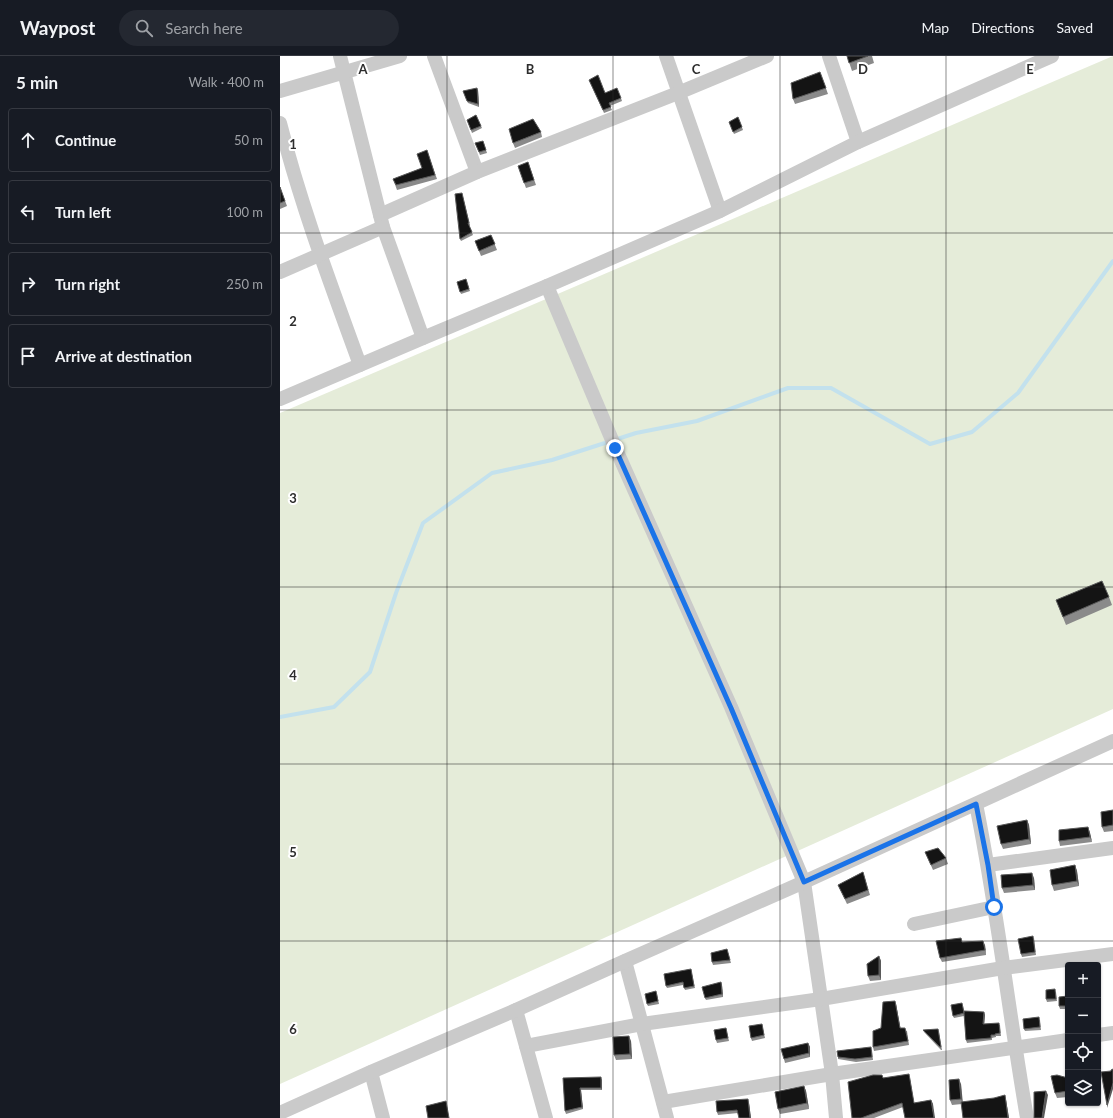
<!DOCTYPE html>
<html lang="en">
<head>
<meta charset="utf-8">
<style>
	body { margin:0; font-family:Lato,sans-serif; background:#242831; color:#f1f3f6 }
	.controls { position:absolute; right:12px; bottom:12px; display:grid; overflow:hidden; border-radius:4px; box-shadow:0 1px 3px #0004 }
	.controls button { width:36px; height:36px; display:grid; place-items:center; padding:0; border:0; border-bottom:1px solid #363941; background:#171b24; color:#f1f3f6; font:20px sans-serif }
	.stop { position:absolute; width:12px; height:12px; margin:-9px; border:3px solid #1a73e8; border-radius:50%; background:#fff }
	.stop.end { background:#1a73e8; border-color:#fff; box-shadow:0 1px 4px #0008 }
	.list { margin:0; padding:0; list-style:none }
	h2 { display:flex; justify-content:space-between; align-items:center; height:52px; margin:0; padding:0 16px; font-size:17px }
	h2 small { font-size:13px; font-weight:400; color:#9ea1a6 }
	.list li { display:grid; grid-template-columns:26px 1fr auto; gap:12px; align-items:center; box-sizing:border-box; height:64px; margin:0 8px 8px; padding:0 8px; border:1px solid #363941; border-radius:4px }
	.list b { display:block; font-size:15px; white-space:nowrap }
	.list em { font-size:13px; font-style:normal; color:#9ea1a6 }
	.icon { flex:none; width:22px; height:22px; fill:none; stroke:currentColor; stroke-width:2; stroke-linecap:round; stroke-linejoin:round }
	.map { position:relative; flex:none; width:833px; height:1062px; overflow:hidden }
	header { display:flex; align-items:center; gap:24px; box-sizing:border-box; height:56px; padding:0 20px; background:#171b24; border-bottom:1px solid #363941 }
	header strong { font-size:19px }
	nav { display:flex; gap:22px; margin-inline-start:auto; font-size:14px }
	.search { width:280px; height:36px; background:#242831; display:flex; align-items:center; gap:10px; box-sizing:border-box; padding:0 14px; border-radius:22px; color:#9ea1a6; font-size:15px }
	main { display:flex }
	aside { flex:1; background:#171b24 }
	.map>svg:first-child { display:block }
	.green { fill:#e5ecd9 }
	.lines { fill:none; stroke-linecap:round; stroke-linejoin:round }
	.stream { stroke:#c3e1ed; stroke-width:4 }
	.minor { stroke:#cacaca; stroke-width:14 }
	.wall { fill:#8a8a8a }
	.shaded-wall { fill:#5a5a5a }
	.building { fill:#141414; stroke:#5a5a5a }
	.route { stroke:#1a73e8; stroke-width:5 }
	.grid { fill:none; stroke:#2d2d2d; stroke-width:1; stroke-opacity:0.55 }
	.grid-label { font-size:13px; text-anchor:middle; font-weight:bold; fill:#2d2d2d; stroke:#fff; stroke-width:4; stroke-linejoin:round; paint-order:stroke }
</style>
</head>
<body>
<header>
<strong>Waypost</strong>
<div class="search"><svg class="icon" aria-label="search" viewBox="0 0 24 24"><circle cx="10" cy="10" r="6"/><path d="M15 15l6 6"/></svg>Search here</div>
<nav><a>Map</a><a>Directions</a><a>Saved</a></nav>
</header>
<main>
<aside>
<h2>5 min<small>Walk · 400 m</small></h2>
<ul class="list">
<li><svg class="icon" aria-label="ahead" viewBox="0 0 24 24"><path d="M12 20V5M6 11l6-6 6 6"/></svg><div><b>Continue</b></div><em>50 m</em></li>
<li><svg class="icon" aria-label="left" viewBox="0 0 24 24"><path d="M17 20v-9H6M10 6l-5 5 5 5"/></svg><div><b>Turn left</b></div><em>100 m</em></li>
<li><svg class="icon" aria-label="right" viewBox="0 0 24 24"><path d="M7 20v-9h11M14 6l5 5-5 5"/></svg><div><b>Turn right</b></div><em>250 m</em></li>
<li><svg class="icon" aria-label="arrive" viewBox="0 0 24 24"><path d="M6 21V4h12l-3 4 3 4H6"/></svg><div><b>Arrive at destination</b></div></li>
</ul>
</aside>
<div class="map">
<svg width="833" height="1062" viewBox="0 0 833 1062">
	<rect width="100%" height="100%" fill="#fff"/>
	<!-- green -->
	<path class="green" d="M833,0V653L0,1028V357Z"/>
	<g class="lines">
		<!-- stream -->
		<path class="stream" d="M0,661L54,651L90,616L116,537L143,467L212,417L272,404L356,377L417,365L508,332H551L650,388L692,376L738,337L833,205"/>
		<!-- minor -->
		<g class="minor">
			<path d="M60,0L103,171L143,282"/>
			<path d="M154,0L197,116"/>
			<path d="M386,0L440,155"/>
			<path d="M549,0L578,86"/>
			<path d="M0,35L120,0"/>
			<path d="M0,67C21,150 51,229 80,309"/>
			<path d="M100,159L197,116L398,37L487,0"/>
			<path d="M0,216L103,171"/>
			<path d="M267,230L335,391L451,651L524,826L552,1018L556,1062"/>
			<path d="M0,343L143,282L267,230L440,155L578,86L772,0"/>
			<path d="M696,748C717,852 729,958 747,1062"/>
			<path d="M708,809L833,792"/>
			<path d="M634,868L714,851"/>
			<path d="M345,905L387,1062"/>
			<path d="M236,954L266,1062"/>
			<path d="M818,979L833,977"/>
			<path d="M246,990L362,968L541,943L723,912L833,898"/>
			<path d="M91,1016L103,1062"/>
			<path d="M383,1046L552,1018L788,984"/>
			<path d="M0,1057L91,1016L236,954L345,905L524,826L833,685"/>
		</g>
	</g>
	<!-- wall -->
	<g class="wall">
		<path d="M567,0H592L594,7L572,15Z"/>
		<path d="M540,16L548,38L515,48L513,43Z"/>
		<path d="M309,24L325,37L341,42L342,45L330,50L332,54L324,57Z"/>
		<path d="M198,34L199,51L188,47L183,35Z"/>
		<path d="M196,59L202,72L192,77L187,64Z"/>
		<path d="M458,61L463,74L454,78L449,66Z"/>
		<path d="M261,76L262,81L235,92L233,87Z"/>
		<path d="M203,85L207,97L200,99L195,87Z"/>
		<path d="M147,94L157,123L117,134L113,123L142,112Z"/>
		<path d="M248,106L256,129L246,132L238,110Z"/>
		<path d="M0,131L7,150L0,153Z"/>
		<path d="M182,137L190,169L189,170L193,179L181,185L180,183Z"/>
		<path d="M211,179L217,194L201,200L195,185Z"/>
		<path d="M186,223L190,235L181,238L177,226Z"/>
		<path d="M829,541L832,549L786,569L776,544Z"/>
		<path d="M833,754V775L824,776L822,771Z"/>
		<path d="M747,764L749,769L751,788L723,793L721,788Z"/>
		<path d="M808,771L810,777L812,786L780,790L779,785Z"/>
		<path d="M645,796L666,802L668,808L653,814Z"/>
		<path d="M795,809L797,815L799,830L774,835L772,829Z"/>
		<path d="M583,816L590,839L567,848L558,829Z"/>
		<path d="M754,822L755,834L724,837L722,832Z"/>
		<path d="M681,882L682,886L705,889L706,899L662,906L660,902Z"/>
		<path d="M754,882L756,899L742,901L741,898Z"/>
		<path d="M447,893L451,907L433,909L432,906Z"/>
		<path d="M599,900L601,905V924L590,925L588,920Z"/>
		<path d="M411,913L415,932L405,934L403,929L387,932L386,930Z"/>
		<path d="M441,926L442,929L443,941L426,944L425,942Z"/>
		<path d="M776,936L777,945L767,946L766,943Z"/>
		<path d="M377,938L379,948L368,950L367,948Z"/>
		<path d="M788,940V953H780L779,950Z"/>
		<path d="M616,948L620,972L627,975L629,989L594,995L593,991L601,972Z"/>
		<path d="M683,950L684,955L704,956L705,959L704,968L720,969L721,980H716V981L712,982V984L687,987L686,984L684,960L674,962L673,960Z"/>
		<path d="M760,964L761,974L745,975L744,973Z"/>
		<path d="M482,968L485,982L472,985L471,982Z"/>
		<path d="M446,972L449,985L437,987L436,984Z"/>
		<path d="M658,973L659,976L662,994H661L644,976L643,974Z"/>
		<path d="M351,985L352,1003L336,1004L334,999Z"/>
		<path d="M528,987L530,991V1001L505,1007L504,1003Z"/>
		<path d="M592,994L593,1004L576,1006L558,1003V1001Z"/>
		<path d="M283,1022L322,1024V1034H301L303,1053L286,1058L285,1055Z"/>
		<path d="M603,1022H630L634,1047L651,1044L653,1048L623,1051L594,1062H572Z"/>
		<path d="M788,1022V1041L777,1042L775,1037Z"/>
		<path d="M681,1028L682,1046L726,1044L729,1062H683L682,1048L672,1049L670,1044Z"/>
		<path d="M524,1030L526,1035L529,1053L500,1058L498,1053Z"/>
		<path d="M469,1047L471,1062H459L458,1057L438,1059L437,1056Z"/>
	</g>
	<!-- shaded-wall -->
	<g class="shaded-wall">
		<path d="M197,32L198,34L199,51L198,48Z"/>
		<path d="M747,764L749,769L751,788L749,783Z"/>
		<path d="M808,771L810,777L812,786L810,781Z"/>
		<path d="M795,809L797,815L799,830L797,825Z"/>
		<path d="M752,817L754,822L755,834L753,829Z"/>
		<path d="M703,885L705,889L706,899L705,894Z"/>
		<path d="M599,900L601,905V924L599,919Z"/>
		<path d="M441,926L442,929L443,941L442,938Z"/>
		<path d="M615,945L616,948L621,975L620,972Z"/>
		<path d="M704,956L705,959L704,971L703,968Z"/>
		<path d="M349,980L351,985L352,1003L350,998Z"/>
		<path d="M528,987L530,991V1001L529,997Z"/>
		<path d="M321,1021L322,1024V1034L321,1032Z"/>
		<path d="M679,1023L681,1028L683,1048L681,1043Z"/>
		<path d="M833,1027V1033L827,1052V1049Z"/>
		<path d="M524,1030L526,1035L529,1053L527,1047Z"/>
		<path d="M300,1032L301,1034L303,1053L302,1051Z"/>
		<path d="M766,1035L768,1039L764,1062H762Z"/>
		<path d="M725,1039L726,1044L729,1062H728Z"/>
		<path d="M468,1043L469,1047L471,1062H470Z"/>
		<path d="M651,1044L653,1048L655,1062H654Z"/>
	</g>
	<!-- building -->
	<g class="building">
		<path d="M567,0H588L569,7Z"/>
		<path d="M540,16L546,32L513,43L511,27Z"/>
		<path d="M318,19L325,37L337,32L341,42L329,47L331,51L323,54L309,24Z"/>
		<path d="M197,32L198,48L187,45L183,35Z"/>
		<path d="M196,59L201,70L191,74L187,64Z"/>
		<path d="M458,61L462,71L453,76L449,66Z"/>
		<path d="M253,63L261,76L233,87L229,73Z"/>
		<path d="M203,85L206,94L199,96L195,87Z"/>
		<path d="M147,94L155,119L116,129L113,123L142,112L137,98Z"/>
		<path d="M248,106L254,124L244,127L238,110Z"/>
		<path d="M0,131L5,145L0,147Z"/>
		<path d="M182,137L189,167H188L192,176L180,183L175,138Z"/>
		<path d="M211,179L215,188L199,195L195,185Z"/>
		<path d="M186,223L189,233L180,236L177,226Z"/>
		<path d="M822,525L829,541L783,561L776,544Z"/>
		<path d="M833,754V769L822,771L821,756Z"/>
		<path d="M747,764L749,783L721,788L717,770Z"/>
		<path d="M808,771L810,781L779,785V774Z"/>
		<path d="M658,792L666,802L651,809L645,796Z"/>
		<path d="M795,809L797,825L772,829L770,814Z"/>
		<path d="M583,816L588,834L565,843L558,829Z"/>
		<path d="M752,817L753,829L722,832L721,819Z"/>
		<path d="M753,880L755,896L741,898L738,883Z"/>
		<path d="M681,882L682,886L703,885L705,894L660,902L656,885Z"/>
		<path d="M447,893L450,904L432,906L431,897Z"/>
		<path d="M599,900V919L588,920L587,908Z"/>
		<path d="M411,913L414,930L404,932L403,926L386,930L384,918Z"/>
		<path d="M441,926L442,938L425,942L422,931Z"/>
		<path d="M775,933L776,943H766V934Z"/>
		<path d="M376,935L378,945L367,948L365,938Z"/>
		<path d="M788,940V950H779V941Z"/>
		<path d="M615,945L620,972H625L628,985L593,991V975L601,972L603,946Z"/>
		<path d="M682,947L684,957V955L704,956L703,968L719,967L720,977L715,978V979H711V982L686,984L684,957L673,960L671,949Z"/>
		<path d="M759,961L760,971L744,973L743,963Z"/>
		<path d="M482,968L484,979L471,982L469,970Z"/>
		<path d="M446,972L448,982L436,984L434,974Z"/>
		<path d="M658,973L661,991H660L643,974Z"/>
		<path d="M349,980L350,998L334,999L333,981Z"/>
		<path d="M528,987L529,997L504,1003L501,993Z"/>
		<path d="M591,991L592,1001L575,1003L558,1001L557,995Z"/>
		<path d="M833,1013V1027L827,1049L821,1016L831,1015V1014Z"/>
		<path d="M629,1018L634,1047L651,1044L654,1062H625L622,1047L581,1062H572L568,1026L593,1019H602L603,1022Z"/>
		<path d="M777,1019L788,1022V1035L775,1037L771,1020Z"/>
		<path d="M321,1021V1032H300L302,1051L285,1055L283,1022Z"/>
		<path d="M679,1023L681,1043L670,1044L669,1024Z"/>
		<path d="M524,1030L527,1047L498,1053L495,1036Z"/>
		<path d="M766,1035L762,1062H754V1036Z"/>
		<path d="M725,1039L728,1062H683L681,1046L714,1042Z"/>
		<path d="M468,1043L470,1062H459L457,1054L437,1056L436,1045Z"/>
		<path d="M166,1045L169,1062H148L146,1050Z"/>
	</g>
	<g class="lines">
		<!-- route -->
		<path class="route" d="M335,392L451,652L524,826L696,748L708,809L714,851"/>
	</g>
	<!-- grid -->
	<path class="grid" d="M167,0V1062M333,0V1062M500,0V1062M666,0V1062M0,177H833M0,354H833M0,531H833M0,708H833M0,885H833"/>
	<g class="grid-label">
		<text x="83" y="18">A</text>
		<text x="250" y="18">B</text>
		<text x="416" y="18">C</text>
		<text x="583" y="18">D</text>
		<text x="750" y="18">E</text>
		<text x="13" y="93">1</text>
		<text x="13" y="270">2</text>
		<text x="13" y="447">3</text>
		<text x="13" y="624">4</text>
		<text x="13" y="801">5</text>
		<text x="13" y="978">6</text>
	</g>
</svg>
<div class="controls">
<button>+</button>
<button>−</button>
<button><svg class="icon" aria-label="locate" viewBox="0 0 24 24"><circle cx="12" cy="12" r="6"/><path d="M12 2v4M12 18v4M2 12h4M18 12h4"/></svg></button>
<button><svg class="icon" aria-label="layers" viewBox="0 0 24 24"><path d="M12 4l9 5-9 5-9-5zM3 14l9 5 9-5"/></svg></button>
</div>
<div class="stop" style="left:714px;top:851px"></div>
<div class="stop end" style="left:335px;top:392px"></div>
</div>
</main>
</body>
</html>
